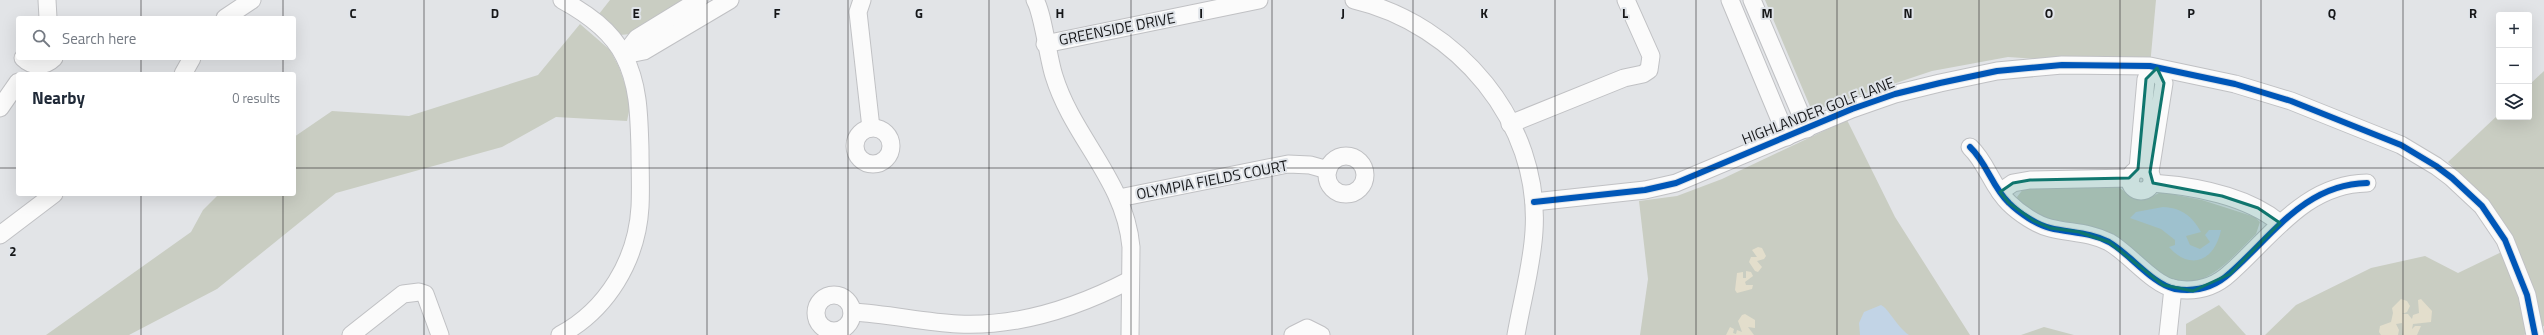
<!DOCTYPE html>
<html lang="en">
<head>
<meta charset="utf-8">
<style>
	body { margin:0; font-family:"Titillium Web",sans-serif; background:#f2f2f3; color:#1f2937 }
	.controls { position:absolute; right:12px; top:12px; display:grid; overflow:hidden; border-radius:4px; box-shadow:0 4px 16px #0002 }
	.controls button { width:36px; height:36px; display:grid; place-items:center; padding:0; border:0; border-bottom:1px solid #e0e1e3; background:#fff; color:#1f2937; font:20px sans-serif }
	.list { margin:0; padding:0; list-style:none }
	h2 { display:flex; justify-content:space-between; align-items:center; height:52px; margin:0; padding:0 16px; font-size:17px }
	h2 small { font-size:13px; font-weight:400; color:#747a83 }
	.icon { flex:none; width:22px; height:22px; fill:none; stroke:currentColor; stroke-width:2; stroke-linecap:round; stroke-linejoin:round }
	.map { position:relative; flex:none; width:2544px; height:335px; overflow:hidden }
	.search { position:absolute; background:#fff; box-shadow:0 4px 16px #0002; left:16px; top:16px; width:280px; height:44px; display:flex; align-items:center; gap:10px; box-sizing:border-box; padding:0 14px; border-radius:4px; color:#747a83; font-size:15px }
	.panel { position:absolute; background:#fff; box-shadow:0 4px 16px #0002; left:16px; top:72px; width:280px; height:124px; border-radius:4px }
	.map>svg:first-child { display:block }
	.green { fill:#c9cdc2 }
	.sand { fill:#e3decc }
	.water { fill:#c2d4e6 }
	.lines { fill:none; stroke-linecap:round; stroke-linejoin:round }
	.minor-casing { stroke:#c0c1c4; stroke-width:19 }
	.minor { stroke:#fbfbfb; stroke-width:17 }
	.cycleway-casing { stroke:#e0e4e9; stroke-width:8 }
	.cycleway { stroke:#0057b8; stroke-width:6 }
	.marked { fill:#0f766e; fill-opacity:0.2; stroke:#0f766e; stroke-width:3; stroke-linejoin:round }
	.grid { fill:none; stroke:#161719; stroke-width:1; stroke-opacity:0.55 }
	.labels { text-anchor:middle; stroke-width:4; stroke-linejoin:round; paint-order:stroke }
	.street-label { font-size:15px; fill:#161719; stroke:#e0e4e9 }
	.grid-label { font-size:13px; text-anchor:middle; font-weight:bold; fill:#161719; stroke:#e0e4e9; stroke-width:4; stroke-linejoin:round; paint-order:stroke }
</style>
</head>
<body>
<div class="map">
<svg width="2544" height="335" viewBox="0 0 2544 335">
	<rect width="100%" height="100%" fill="#e2e4e7"/>
	<!-- green -->
	<g class="green">
		<path d="M610,0H682L631,34L620,35L599,14Z"/>
		<path d="M1765,0H2156L2150,66L2008,57L1932,71L1812,111Z"/>
		<path d="M580,24L610,50L619,67L631,102L627,121L556,117L502,147L336,193L217,289L129,335H46L191,232L203,210L219,194H294V137L332,111L409,116L538,75Z"/>
		<path d="M2544,71V326L2524,335H2265L2296,305L2371,268L2425,256L2458,273L2514,246L2472,186L2448,162L2499,114V117H2529V85Z"/>
		<path d="M1847,120L1895,217L1970,335H1640L1648,279L1639,201L1677,196L1722,179Z"/>
		<path d="M2086,185L2119,187L2132,198L2139,199L2145,200L2161,192L2202,200L2255,217L2260,222L2256,234C2238,251 2216,279 2190,282C2152,286 2127,244 2096,229C2073,218 2029,225 2017,197L2024,188Z"/>
		<path d="M2219,305L2246,335H2186V324Z"/>
		<path d="M2044,327L2074,335H2021Z"/>
	</g>
	<!-- sand -->
	<g class="sand">
		<path d="M1758,247L1762,248L1766,256L1764,259L1757,261L1762,267L1758,272L1755,271L1749,262L1751,257H1757L1752,250Z"/>
		<path d="M1746,271L1751,272L1753,276L1745,282L1746,285H1753L1752,289L1737,293L1735,290L1737,273L1743,272V278H1746Z"/>
		<path d="M2401,299L2407,301L2410,306L2407,312L2402,314H2408L2412,319L2413,315L2419,313L2418,300L2421,299L2432,311L2431,322L2413,324L2412,329L2415,326H2421L2417,335H2403L2402,323L2396,324L2399,330L2398,335H2381L2379,332L2380,326L2391,322L2393,313L2392,308Z"/>
		<path d="M1745,314L1755,320V328L1748,327L1754,335H1726L1730,327L1734,329L1733,333L1736,334L1737,330L1742,332L1738,321L1742,315Z"/>
	</g>
	<!-- water -->
	<g class="water">
		<path d="M2163,207C2182,208 2192,216 2201,232L2186,236L2190,245L2200,249L2210,242L2205,235L2209,230H2221C2215,260 2191,272 2169,247L2175,245V240L2161,229L2130,218L2136,212Z"/>
		<path d="M1881,305C1889,309 1897,327 1909,335H1860L1859,323L1864,312Z"/>
	</g>
	<g class="lines">
		<!-- minor casing -->
		<g class="minor-casing">
			<g id="minor">
				<path d="M47,0L48,18"/>
				<path d="M862,0L858,12L859,21L871,128"/>
				<path d="M1035,0C1043,13 1048,58 1054,76C1073,138 1125,180 1131,247L1130,335"/>
				<path d="M1354,0C1457,24 1541,122 1534,231C1532,266 1522,300 1516,335"/>
				<path d="M1730,0L1787,137"/>
				<path d="M1752,0L1807,129"/>
				<path d="M225,18L252,0"/>
				<path d="M1045,44L1259,0"/>
				<path d="M624,55L644,51L730,0"/>
				<path d="M624,55L637,38L699,0"/>
				<path d="M23,58C32,67 45,67 54,58"/>
				<path d="M183,74L192,58"/>
				<path d="M0,108L18,82"/>
				<path d="M1510,124L1624,78L1643,74L1649,70L1651,56L1626,0"/>
				<circle cx="873" cy="146" r="18"/>
				<path d="M1970,147C1987,163 1992,187 2009,203C2019,213 2037,225 2050,228C2070,233 2090,232 2109,242C2130,254 2152,284 2175,289C2195,292 2214,288 2230,273C2272,236 2305,184 2367,183"/>
				<circle cx="1346" cy="175" r="19"/>
				<path d="M2138,169L2146,79L2157,68L2164,83L2150,172"/>
				<circle cx="2141" cy="180" r="11"/>
				<path d="M2152,183C2194,186 2247,196 2280,223"/>
				<path d="M2000,192L2013,183L2030,180L2131,178"/>
				<path d="M1119,198L1288,164L1310,165L1328,170"/>
				<path d="M1534,202L1645,190L1676,183L1852,109L1895,94L1940,83L1997,71L2062,65L2150,66L2235,84L2291,101L2401,145L2436,166L2452,178L2482,206L2505,240L2527,295L2535,335"/>
				<path d="M0,235L54,194"/>
				<circle cx="834" cy="313" r="18"/>
				<path d="M852,312C888,314 923,322 958,324C1018,327 1078,307 1130,280"/>
				<path d="M351,335L403,294L419,292L425,294L440,335"/>
				<path d="M560,335C607,310 637,260 640,207C641,188 640,169 640,150C639,117 639,85 624,56C611,30 586,13 562,0"/>
				<path d="M1293,335L1307,328L1321,335"/>
				<path d="M2168,335L2173,288"/>
			</g>
		</g>
		<!-- minor -->
		<use href="#minor" class="minor"/>
		<!-- cycleway casing -->
		<g class="cycleway-casing">
			<g id="cycleway">
				<path d="M1970,147C1987,163 1992,187 2009,203C2019,213 2037,225 2050,228C2070,233 2090,232 2109,242C2130,254 2152,284 2175,289C2195,292 2214,288 2230,273C2272,236 2305,184 2367,183"/>
				<path d="M1534,202L1645,190L1676,183L1852,109L1895,94L1940,83L1997,71L2062,65L2150,66L2235,84L2291,101L2401,145L2436,166L2452,178L2482,206L2505,240L2527,295L2535,335"/>
			</g>
		</g>
		<!-- cycleway -->
		<use href="#cycleway" class="cycleway"/>
	</g>
	<!-- marked area -->
	<path class="marked" d="M2157,68L2164,83L2150,172L2153,183L2222,196L2258,208L2280,223L2230,274L2193,291L2163,285L2109,242L2079,232L2050,228L2034,221L2009,203L2000,192L2013,183L2030,180L2129,178L2138,169L2146,79Z"/>
	<!-- grid -->
	<path class="grid" d="M141,0V18M283,0V18M424,0V335M565,0V335M707,0V335M848,0V335M989,0V335M1131,0V335M1272,0V335M1413,0V335M1555,0V335M1696,0V335M1837,0V335M1979,0V335M2120,0V335M2261,0V335M2403,0V335M141,58V74M283,58V74M0,168H18M294,168H2544M141,194V335M283,194V335"/>
	<g class="labels">
		<!-- street labels -->
		<g class="street-label">
			<text transform="translate(1117 29) rotate(-11)" y="5">GREENSIDE DRIVE</text>
			<text transform="translate(1818 111) rotate(-21)" y="5">HIGHLANDER GOLF LANE</text>
			<text transform="translate(1212 180) rotate(-11)" y="5">OLYMPIA FIELDS COURT</text>
		</g>
	</g>
	<g class="grid-label">
		<text x="353" y="18">C</text>
		<text x="495" y="18">D</text>
		<text x="636" y="18">E</text>
		<text x="777" y="18">F</text>
		<text x="919" y="18">G</text>
		<text x="1060" y="18">H</text>
		<text x="1201" y="18">I</text>
		<text x="1343" y="18">J</text>
		<text x="1484" y="18">K</text>
		<text x="1625" y="18">L</text>
		<text x="1767" y="18">M</text>
		<text x="1908" y="18">N</text>
		<text x="2049" y="18">O</text>
		<text x="2191" y="18">P</text>
		<text x="2332" y="18">Q</text>
		<text x="2473" y="18">R</text>
		<text x="13" y="256">2</text>
	</g>
</svg>
<div class="controls">
<button>+</button>
<button>−</button>
<button><svg class="icon" aria-label="layers" viewBox="0 0 24 24"><path d="M12 4l9 5-9 5-9-5zM3 14l9 5 9-5"/></svg></button>
</div>
<div class="search"><svg class="icon" aria-label="search" viewBox="0 0 24 24"><circle cx="10" cy="10" r="6"/><path d="M15 15l6 6"/></svg>Search here</div>
<section class="panel">
<h2>Nearby<small>0 results</small></h2>
<ul class="list">
</ul>
</section>
</div>
</body>
</html>
